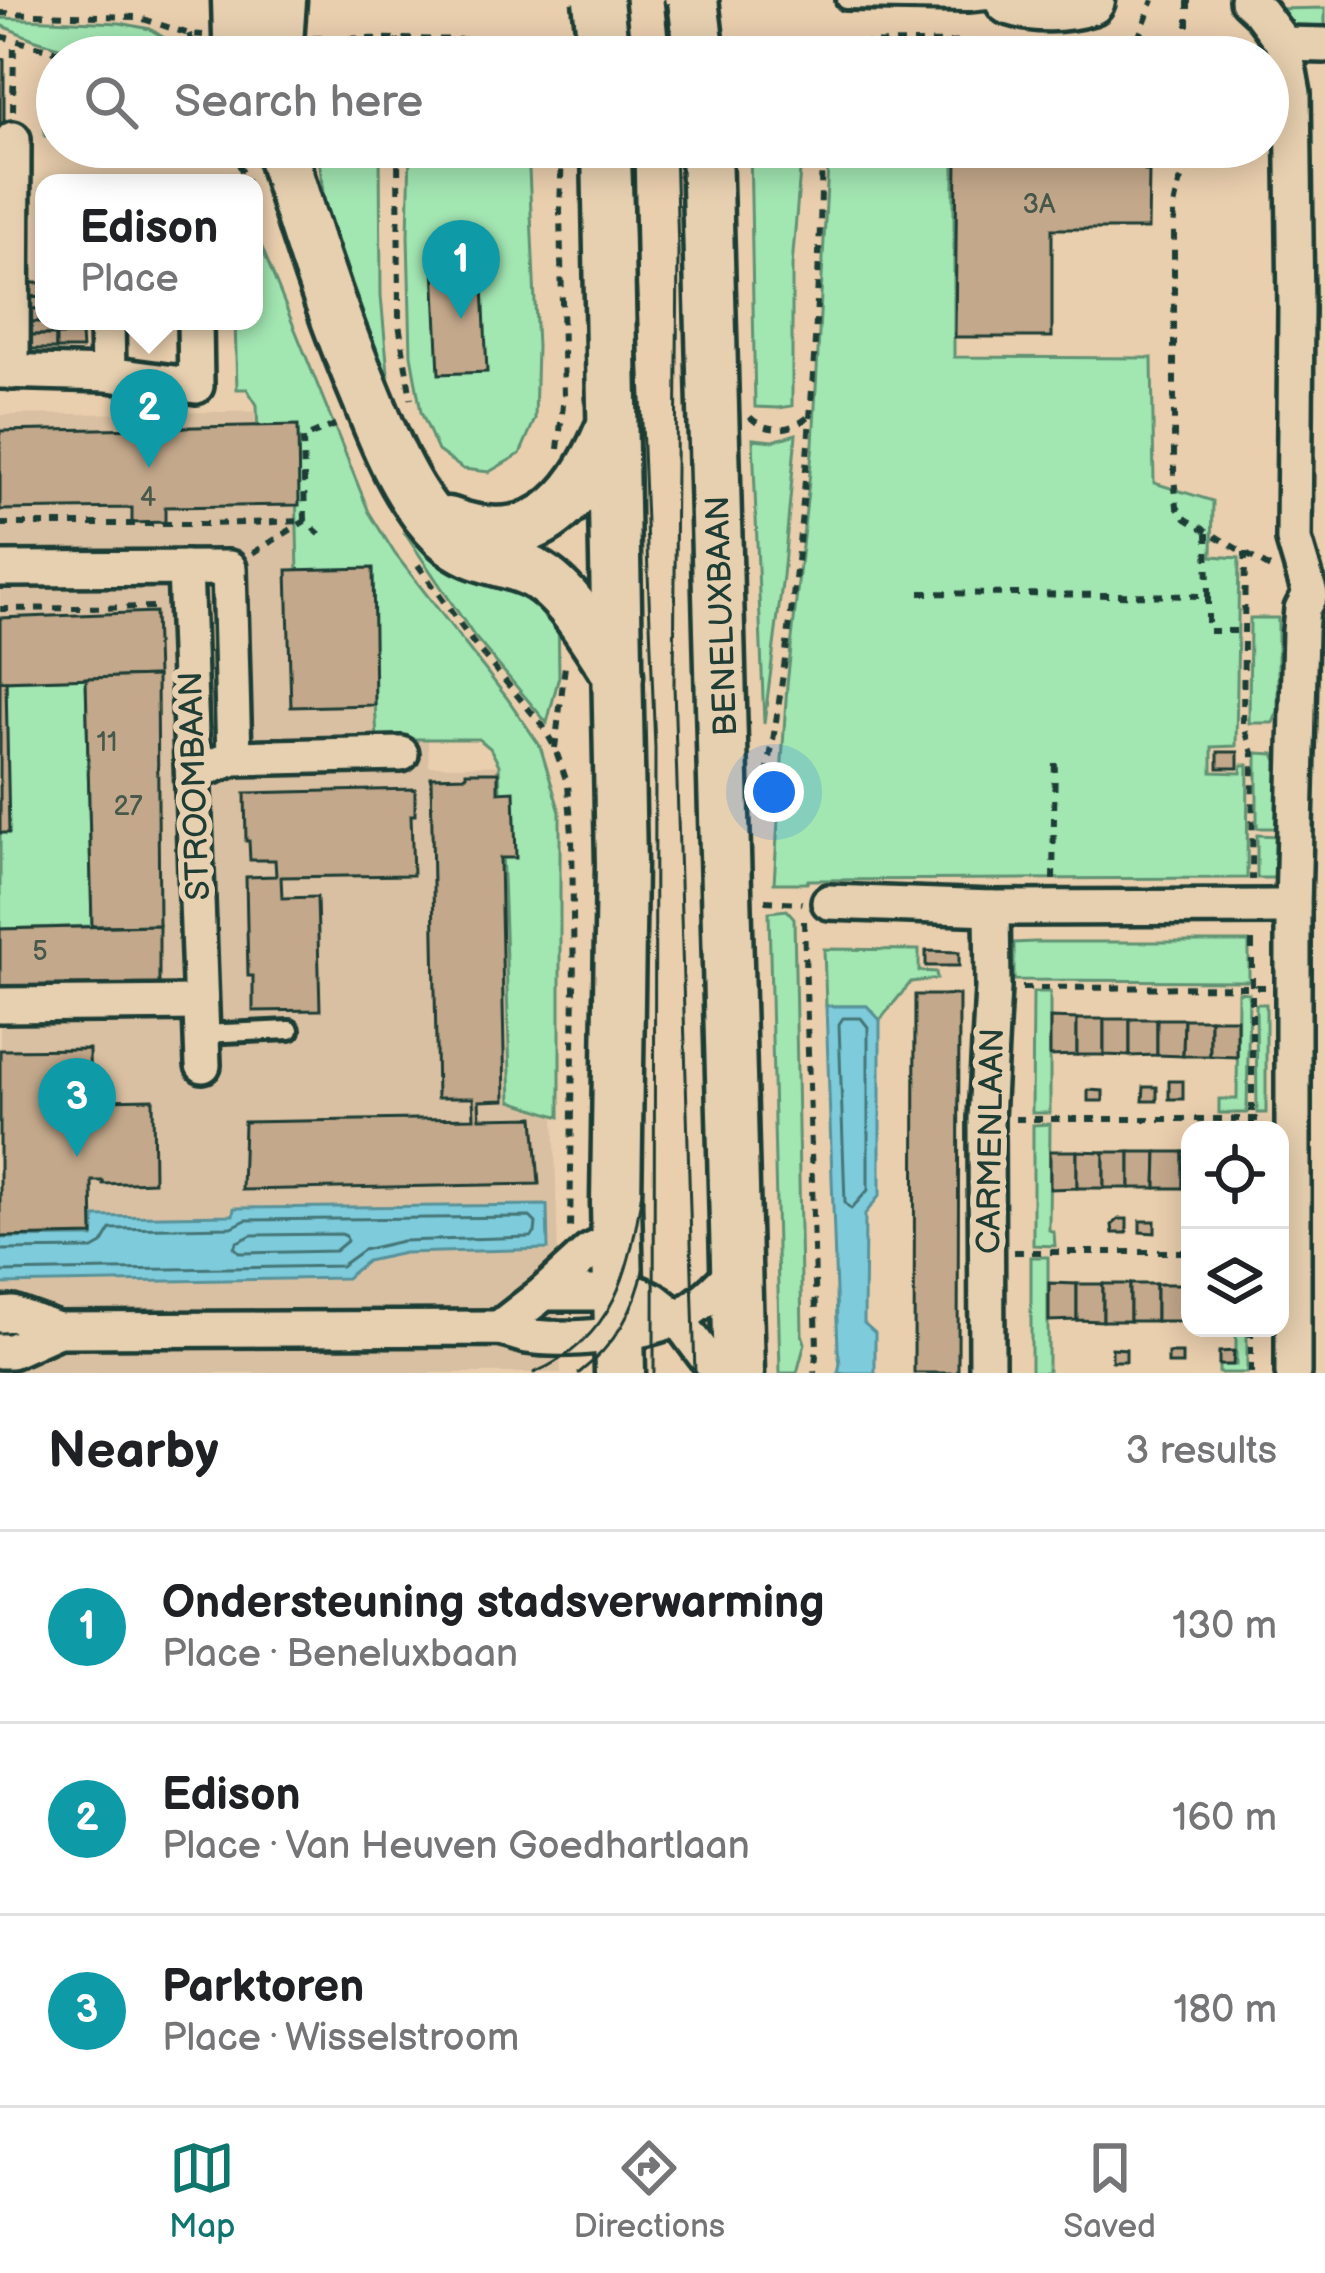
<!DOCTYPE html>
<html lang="en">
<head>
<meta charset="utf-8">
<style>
	body { margin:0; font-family:"Balsamiq Sans",sans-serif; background:#f2f2f2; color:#202124 }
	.controls { position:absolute; right:36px; bottom:36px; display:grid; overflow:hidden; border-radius:24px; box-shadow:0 6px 30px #0003 }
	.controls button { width:108px; height:108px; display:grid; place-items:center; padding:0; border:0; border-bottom:3px solid #e0e0e0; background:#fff; color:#202124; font:60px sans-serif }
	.you { position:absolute; left:774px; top:792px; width:42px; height:42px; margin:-30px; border:9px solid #fff; border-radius:50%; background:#1a73e8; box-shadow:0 0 0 18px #1a73e833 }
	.badge { display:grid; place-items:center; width:78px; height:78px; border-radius:50%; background:#0f766e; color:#fff; font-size:39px; font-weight:700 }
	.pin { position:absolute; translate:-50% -99px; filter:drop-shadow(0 3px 6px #0008) }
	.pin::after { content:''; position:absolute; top:63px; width:42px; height:36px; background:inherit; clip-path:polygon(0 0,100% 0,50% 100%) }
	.popup { position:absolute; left:35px; top:174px; width:228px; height:156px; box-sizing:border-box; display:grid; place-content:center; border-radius:24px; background:#fff; filter:drop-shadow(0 3px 9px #0005); font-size:39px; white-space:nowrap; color:#757577 }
	.popup b { font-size:45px; color:#202124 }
	.popup::after { content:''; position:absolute; left:50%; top:100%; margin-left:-24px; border:24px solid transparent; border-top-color:#fff }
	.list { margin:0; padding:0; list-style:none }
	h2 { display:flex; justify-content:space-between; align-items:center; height:156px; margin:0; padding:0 48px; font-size:51px }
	h2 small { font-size:39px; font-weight:400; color:#757577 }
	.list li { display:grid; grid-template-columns:78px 1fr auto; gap:36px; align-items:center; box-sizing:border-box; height:192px; padding:0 48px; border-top:3px solid #e0e0e0 }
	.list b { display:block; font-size:45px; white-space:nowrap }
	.list p { margin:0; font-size:39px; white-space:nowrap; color:#757577 }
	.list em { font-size:39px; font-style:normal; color:#757577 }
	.icon { flex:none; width:66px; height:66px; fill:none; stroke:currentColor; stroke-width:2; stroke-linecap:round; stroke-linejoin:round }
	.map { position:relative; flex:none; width:1325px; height:1373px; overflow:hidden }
	.search { position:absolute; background:#fff; box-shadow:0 6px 30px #0003; left:36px; right:36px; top:36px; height:132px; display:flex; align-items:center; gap:30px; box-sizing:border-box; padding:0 42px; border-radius:66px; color:#757577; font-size:45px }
	.sheet { height:732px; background:#fff }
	nav { display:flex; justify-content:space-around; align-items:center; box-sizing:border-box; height:168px; border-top:3px solid #e0e0e0; background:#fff; font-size:33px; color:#757577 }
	nav a { display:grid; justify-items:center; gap:6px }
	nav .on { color:#0f766e }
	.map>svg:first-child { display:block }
	.built { fill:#dac0a2 }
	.green { fill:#a2e6b2; stroke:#609273; stroke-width:3 }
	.water { fill:#7ecbdc; stroke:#589299; stroke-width:3 }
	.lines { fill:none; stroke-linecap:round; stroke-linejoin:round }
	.shore { stroke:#457677; stroke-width:3 }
	.building { fill:#c3a88b; stroke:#1f3d34; stroke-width:3 }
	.lane-casing { stroke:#1f3d34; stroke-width:26 }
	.street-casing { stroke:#1f3d34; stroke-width:42 }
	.secondary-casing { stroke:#1f3d34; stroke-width:57 }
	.path { stroke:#1f3d34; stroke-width:6; stroke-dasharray:9 9; stroke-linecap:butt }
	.lane { stroke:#e7d0b0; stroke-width:16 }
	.street { stroke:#e7d0b0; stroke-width:33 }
	.secondary { stroke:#e7d0b0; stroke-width:48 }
	.tram { stroke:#1f3d34; stroke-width:3 }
	.secondary-bridge-casing { stroke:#1f3d34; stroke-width:57; stroke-linecap:butt }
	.secondary-bridge { stroke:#e7d0b0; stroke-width:48 }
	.labels { text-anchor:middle; stroke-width:12; stroke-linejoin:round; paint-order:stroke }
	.number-label { font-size:27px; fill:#48584a }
	.street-label { font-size:33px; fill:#1f3d34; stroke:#e7d0b0 }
</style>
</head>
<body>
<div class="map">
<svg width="1325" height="1373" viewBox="0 0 1325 1373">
	<rect width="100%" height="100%" fill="#eacfae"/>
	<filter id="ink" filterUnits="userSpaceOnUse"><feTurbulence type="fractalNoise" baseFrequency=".00833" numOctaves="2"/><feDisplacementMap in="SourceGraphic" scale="24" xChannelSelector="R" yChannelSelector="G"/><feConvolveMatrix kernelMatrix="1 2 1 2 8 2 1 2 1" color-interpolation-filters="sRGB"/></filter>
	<g filter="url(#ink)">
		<!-- built -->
		<path class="built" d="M286,411L424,635L429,766L545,765L561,1373H0V415Z"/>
		<!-- green -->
		<g class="green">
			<path d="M1325,8V30L1295,26L1278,9Z"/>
			<path d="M0,18L120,23L150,29L177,46L181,57H92L33,39L0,25Z"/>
			<path d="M40,93H57V136H45Z"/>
			<path d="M318,147H380L381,296L390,395L336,251L323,193Z"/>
			<path d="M410,147H528L537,347L535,419L520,454L489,472L463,469L438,451L421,412L411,355L408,236Z"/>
			<path d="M750,147H802L792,266V406L778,408L755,407Z"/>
			<path d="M829,147H960L954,157V357L1152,358L1154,483L1213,501L1212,556L1239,558L1236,746L1212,747V772L1241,773L1242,765H1248L1247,878L808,880L807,883H774L787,685L813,444Z"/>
			<path d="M254,228L369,512L395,554L507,698L540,746L560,812V1117L511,1101L499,765L490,748L479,739H377L368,573L298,575L295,437L258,435L257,405L247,389H237L235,321H254Z"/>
			<path d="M796,434L783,576L764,724L753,439L773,441Z"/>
			<path d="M406,535L558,609L559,676L547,723L474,636Z"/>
			<path d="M1250,618H1278V711L1273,723H1249Z"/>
			<path d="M86,678L92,926L0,929V833L8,832L6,681Z"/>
			<path d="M1257,753L1274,754L1278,763L1277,828H1257Z"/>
			<path d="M1257,835L1278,836L1275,878H1257Z"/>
			<path d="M787,910L794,918L802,1334L805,1343L797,1373H780L769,912Z"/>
			<path d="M1034,942H1249V981L1014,980V943Z"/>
			<path d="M824,949L919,950V971L936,972L937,979L911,982L880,1020L867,1006H826Z"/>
			<path d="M1033,992H1050V1113H1032Z"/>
			<path d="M1238,992L1249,993L1247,1113H1219V1099H1237Z"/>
			<path d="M1256,1004H1266V1113H1257Z"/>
			<path d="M1050,1124L1049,1230L1054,1232L1055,1246L1033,1245V1125Z"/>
			<rect x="1031" y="1257" width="17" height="116"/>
			<path d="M1236,1328H1247V1373H1219V1365H1236Z"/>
		</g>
		<!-- water -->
		<g class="water">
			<path d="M826,1006H867L880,1020V1195L865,1214L864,1323L875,1333V1373H838L840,1363L838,1350Z"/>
			<path d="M547,1205L548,1249L404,1253L367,1261L346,1278L0,1284V1238L93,1237L95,1217L233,1215L234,1208Z"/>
		</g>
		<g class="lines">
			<!-- shore -->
			<g class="shore">
				<path d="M843,1018H861L868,1027V1190L851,1209L845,1203L839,1024Z"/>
				<path d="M341,1234L346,1236L347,1241L335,1251L240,1253L234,1247L237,1242L252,1235Z"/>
				<path d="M0,1250L93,1249L102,1244L111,1229L232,1227L246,1220L530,1217L536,1223L535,1233L531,1237L402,1241L363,1250L341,1266L0,1272"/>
			</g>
		</g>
		<!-- building -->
		<g class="building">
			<rect x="0" y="59" width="4" height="79"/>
			<path d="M957,157H1145V171H1149L1148,229H1052V337H955Z"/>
			<path d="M482,264L487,372L439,374L434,266Z"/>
			<path d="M29,283H44V296L31,297Z"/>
			<path d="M44,296V309H31V297Z"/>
			<path d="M31,309H44V321L56,322H31Z"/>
			<rect x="31" y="322" width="25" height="13"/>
			<rect x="56" y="322" width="25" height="13"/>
			<path d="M31,335H56V349H29Z"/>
			<path d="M56,335H81L82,349H56Z"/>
			<path d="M298,425L299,505L165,507V522L132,523V508L0,510V431Z"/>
			<path d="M373,568L375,705L291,707L287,570Z"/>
			<path d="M155,612L157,676L0,681V618Z"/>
			<path d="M157,676L159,925L92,926L86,678Z"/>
			<path d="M0,681H6L9,833H0Z"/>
			<rect x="1218" y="752" width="20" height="16"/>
			<path d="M466,772H498V792L514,791L516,858H500L505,1100L479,1101L480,1118L534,1117L539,1184L242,1190L244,1122L474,1118L473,1098H437L431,777L466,776Z"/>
			<path d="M415,789V815H411L413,875L281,877L282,898L317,897L320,1010L253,1011V976H248L246,877L276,876L275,860H250L249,841H246L245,793Z"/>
			<path d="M159,925V985L0,987V929Z"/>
			<path d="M926,951L959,952V966H926Z"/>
			<path d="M915,995H959L958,1373H914Z"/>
			<path d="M1050,1018L1077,1019V1055L1050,1056Z"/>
			<rect x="1077" y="1019" width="27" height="36"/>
			<path d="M1104,1019H1130V1056L1104,1055Z"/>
			<path d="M1130,1019H1157V1055L1130,1056Z"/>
			<path d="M1157,1019H1184L1183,1056L1157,1055Z"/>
			<path d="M1184,1019H1210V1056H1183Z"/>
			<path d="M1210,1019H1237V1057L1210,1056Z"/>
			<path d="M89,1049L90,1103H101V1100L153,1099L154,1182L103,1184V1181H92L93,1235L0,1237V1050Z"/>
			<rect x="1169" y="1081" width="14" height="18"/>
			<path d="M1144,1087H1157V1101H1143Z"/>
			<path d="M1088,1090L1103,1091V1101H1088Z"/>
			<path d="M1050,1151H1077V1188L1050,1189Z"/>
			<path d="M1077,1151L1104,1152V1188H1077Z"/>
			<rect x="1104" y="1152" width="26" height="36"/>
			<path d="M1130,1152H1157L1156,1188H1130Z"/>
			<path d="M1157,1152H1183V1188H1156Z"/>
			<rect x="1183" y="1152" width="7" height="36"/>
			<path d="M1119,1219H1127V1233H1113L1112,1225Z"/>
			<path d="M1140,1221H1155V1233L1140,1232Z"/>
			<path d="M1049,1283L1077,1284V1320L1049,1321Z"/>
			<path d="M1077,1284H1103V1321L1077,1320Z"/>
			<rect x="1103" y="1284" width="27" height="37"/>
			<rect x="1130" y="1284" width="26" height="37"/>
			<rect x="1156" y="1284" width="27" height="37"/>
			<rect x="1183" y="1284" width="7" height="37"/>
			<path d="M1112,1348L1126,1349V1361H1112Z"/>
			<path d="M1234,1351L1233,1365H1219V1352Z"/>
			<rect x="1168" y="1353" width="14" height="11"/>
		</g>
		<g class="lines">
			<!-- lane casing -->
			<g class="lane-casing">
				<g id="lane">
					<path d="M846,0L968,2L988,0"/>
					<path d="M202,1034L290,1030"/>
				</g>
			</g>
			<!-- street casing -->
			<g class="street-casing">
				<g id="street">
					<path d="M1247,0L1260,12L1284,44L1293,93L1296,308L1294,540L1310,594L1302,609L1300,631L1293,907V1373"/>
					<path d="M1284,44L1325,45"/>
					<path d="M107,321L108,374"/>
					<path d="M0,371L108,374L196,386L195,321"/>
					<path d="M12,372L13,139"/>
					<path d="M185,568L203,1065"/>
					<path d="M0,569L229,568L234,758"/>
					<path d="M212,766L234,758L401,754"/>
					<path d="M829,902L992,908L1293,907"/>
					<path d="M0,1005L199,1003"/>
					<path d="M544,1293L589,1252L617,1238"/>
					<path d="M0,1315L13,1314L58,1330L499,1328C508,1330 518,1334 527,1336C565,1342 644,1335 678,1317C701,1306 720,1286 737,1268"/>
					<path d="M499,1328L544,1293H637L654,1300L677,1318L706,1357L726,1373"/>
					<path d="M0,1351H11L58,1330"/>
					<path d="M987,1373L986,1119L993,988L992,908"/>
				</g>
			</g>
			<!-- secondary casing -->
			<g class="secondary-casing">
				<g id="secondary">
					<path d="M237,0L238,36L244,57"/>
					<path d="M1010,0C1037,9 1063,8 1090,0"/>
					<path d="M277,57L281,0"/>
					<path d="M280,147C305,233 333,317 368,400C387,447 408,499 445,535C472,560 498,558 529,571C566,586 596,642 618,675"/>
					<path d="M607,147L621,864L616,1203L620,1373"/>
					<path d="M706,147L739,1373"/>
					<path d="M448,522C532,554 578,505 609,432"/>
				</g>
			</g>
			<!-- path -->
			<g class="path">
				<path d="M1188,0V41"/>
				<path d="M0,13L137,17L189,34L203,35"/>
				<path d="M189,34L198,57"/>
				<path d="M0,36L76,57"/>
				<path d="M313,38L563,41"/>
				<path d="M398,39V57"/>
				<path d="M1138,39L1153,0"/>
				<path d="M1098,40L1157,39L1247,43"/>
				<path d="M733,42L827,44L1007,42"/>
				<path d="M13,111L14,40"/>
				<path d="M232,147L247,183"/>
				<path d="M398,147L399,324L411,399"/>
				<path d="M1198,147L1179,184L1174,207V477L1177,507L1186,519L1272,569"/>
				<path d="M750,417C766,433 790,432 808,417"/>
				<path d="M558,449L564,396L560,211L562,147"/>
				<path d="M0,524H212L305,521L303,438L340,423"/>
				<path d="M1245,552L1243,724L1253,753L1252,880"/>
				<path d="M253,553L305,521L325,539"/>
				<path d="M418,565L474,644L543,726L555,748L568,785L572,834L574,988L570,1229"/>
				<path d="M920,593L1208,596L1207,531"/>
				<path d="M1208,596V631H1244"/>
				<path d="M0,609L158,607"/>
				<path d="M555,748L565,666"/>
				<path d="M764,793C802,581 818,363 822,147"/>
				<path d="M1053,880L1055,757"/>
				<path d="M765,901L802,903"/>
				<path d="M804,921L817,1347L814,1373"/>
				<path d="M1022,988L1266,987"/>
				<path d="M1015,1119H1266"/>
				<path d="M1252,1130V936"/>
				<path d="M1014,1252H1190"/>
				<path d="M1251,1373V1328"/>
			</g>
			<!-- lane -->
			<use href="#lane" class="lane"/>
			<!-- street -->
			<use href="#street" class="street"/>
			<!-- secondary -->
			<use href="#secondary" class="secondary"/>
			<!-- tram -->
			<g class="tram">
				<path d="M621,0L627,57"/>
				<path d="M664,0L670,57"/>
				<path d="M631,147L655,748L654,1373"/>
				<path d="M675,147L678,252L674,685L695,1373"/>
				<path d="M534,1373C615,1338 630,1271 642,1191"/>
				<path d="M579,1373C614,1346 636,1310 644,1266"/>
			</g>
			<!-- secondary-bridge casing -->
			<g class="secondary-bridge-casing">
				<g id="secondary-bridge">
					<path d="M598,0L604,57"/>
					<path d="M693,0L700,57"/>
				</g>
			</g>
			<!-- secondary-bridge -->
			<use href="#secondary-bridge" class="secondary-bridge"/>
		</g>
	</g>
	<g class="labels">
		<!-- number labels -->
		<g class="number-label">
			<text x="1039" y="213">3A</text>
			<text x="148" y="506">4</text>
			<text x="107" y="751">11</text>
			<text x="128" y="815">27</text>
			<text x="40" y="960">5</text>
		</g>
		<!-- street labels -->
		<g class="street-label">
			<text transform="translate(720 616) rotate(-92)" y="12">BENELUXBAAN</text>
			<text transform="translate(193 786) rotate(-92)" y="12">STROOMBAAN</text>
			<text transform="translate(989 1141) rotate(-89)" y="12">CARMENLAAN</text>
		</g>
	</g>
</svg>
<div class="controls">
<button><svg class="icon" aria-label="locate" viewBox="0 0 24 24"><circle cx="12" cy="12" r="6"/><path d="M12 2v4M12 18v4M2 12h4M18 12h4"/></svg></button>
<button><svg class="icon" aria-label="layers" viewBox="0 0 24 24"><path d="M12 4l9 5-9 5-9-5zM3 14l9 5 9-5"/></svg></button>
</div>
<div class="you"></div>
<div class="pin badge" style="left:461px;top:319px;background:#0f9aa8">1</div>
<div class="pin badge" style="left:149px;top:468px;background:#0f9aa8">2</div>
<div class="popup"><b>Edison</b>Place</div>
<div class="pin badge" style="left:77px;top:1157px;background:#0f9aa8">3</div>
<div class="search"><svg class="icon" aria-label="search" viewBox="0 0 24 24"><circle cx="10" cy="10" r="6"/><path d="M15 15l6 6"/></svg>Search here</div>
</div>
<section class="sheet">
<h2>Nearby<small>3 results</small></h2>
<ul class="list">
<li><span class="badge" style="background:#0f9aa8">1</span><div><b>Ondersteuning stadsverwarming</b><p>Place · Beneluxbaan</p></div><em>130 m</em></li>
<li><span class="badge" style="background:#0f9aa8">2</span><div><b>Edison</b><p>Place · Van Heuven Goedhartlaan</p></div><em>160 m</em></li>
<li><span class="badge" style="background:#0f9aa8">3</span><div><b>Parktoren</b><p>Place · Wisselstroom</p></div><em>180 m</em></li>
</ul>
</section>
<nav>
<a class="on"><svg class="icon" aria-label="map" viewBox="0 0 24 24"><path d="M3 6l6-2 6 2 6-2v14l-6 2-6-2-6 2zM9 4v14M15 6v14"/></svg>Map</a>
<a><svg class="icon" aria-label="directions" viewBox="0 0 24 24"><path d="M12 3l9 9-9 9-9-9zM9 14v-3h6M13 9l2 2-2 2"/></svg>Directions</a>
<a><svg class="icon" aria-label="saved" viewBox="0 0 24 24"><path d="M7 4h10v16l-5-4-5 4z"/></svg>Saved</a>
</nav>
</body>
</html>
